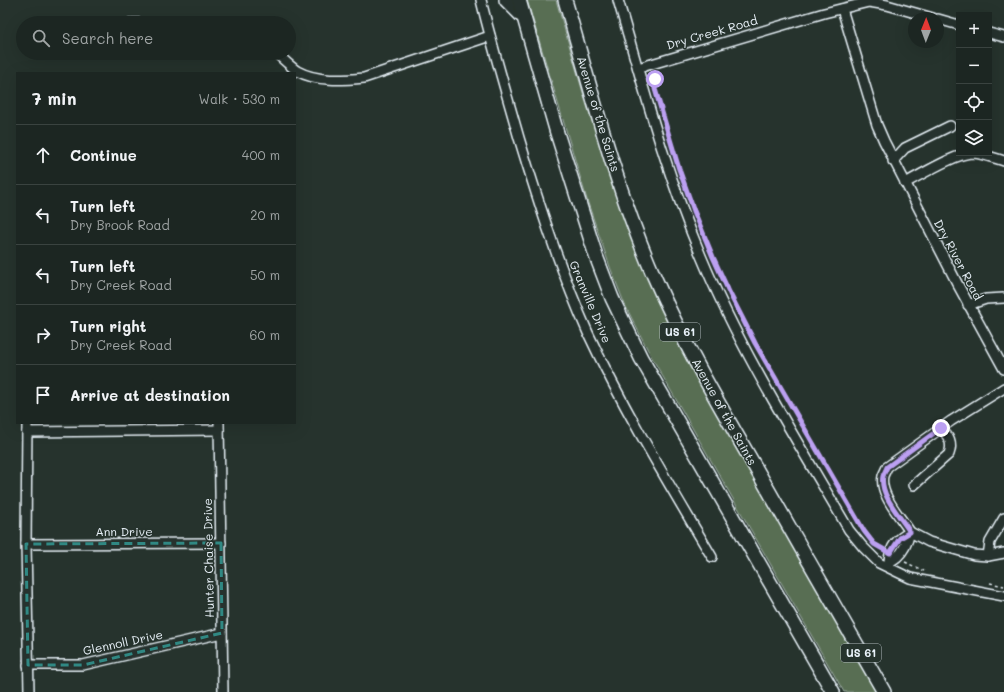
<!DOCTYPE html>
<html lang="en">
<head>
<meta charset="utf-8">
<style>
	body { margin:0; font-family:Mali,sans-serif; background:#29322f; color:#f1f3f6 }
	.controls { position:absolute; right:12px; top:12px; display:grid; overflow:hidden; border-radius:0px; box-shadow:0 4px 16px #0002 }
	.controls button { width:36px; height:36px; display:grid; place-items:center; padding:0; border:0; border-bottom:1px solid #3a4340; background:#1c2622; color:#f1f3f6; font:20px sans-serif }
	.compass { position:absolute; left:908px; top:12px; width:36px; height:36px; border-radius:50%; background:#1c2622; box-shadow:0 4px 16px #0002; rotate:1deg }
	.stop { position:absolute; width:12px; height:12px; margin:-9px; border:3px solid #bca0f2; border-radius:50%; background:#fff }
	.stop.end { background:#bca0f2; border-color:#fff; box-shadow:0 1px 4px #0008 }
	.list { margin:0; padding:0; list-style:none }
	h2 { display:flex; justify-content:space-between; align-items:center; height:52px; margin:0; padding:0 16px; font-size:17px }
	h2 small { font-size:13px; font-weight:400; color:#a0a5a5 }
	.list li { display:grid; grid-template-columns:26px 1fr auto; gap:12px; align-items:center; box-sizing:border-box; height:60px; padding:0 16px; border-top:1px solid #3a4340 }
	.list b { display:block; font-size:15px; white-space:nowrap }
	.list p { margin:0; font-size:13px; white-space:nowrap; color:#a0a5a5 }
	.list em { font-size:13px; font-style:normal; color:#a0a5a5 }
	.icon { flex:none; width:22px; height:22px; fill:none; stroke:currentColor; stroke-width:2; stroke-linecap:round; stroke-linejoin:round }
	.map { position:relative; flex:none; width:1004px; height:692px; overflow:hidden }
	.search { position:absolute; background:#1c2622; box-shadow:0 4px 16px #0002; left:16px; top:16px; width:280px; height:44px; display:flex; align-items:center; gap:10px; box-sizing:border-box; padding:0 14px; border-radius:22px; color:#a0a5a5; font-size:15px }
	.panel { position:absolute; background:#1c2622; box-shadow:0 4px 16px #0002; left:16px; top:72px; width:280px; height:352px; border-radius:0px }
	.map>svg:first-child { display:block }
	.green { fill:#586e53; stroke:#a0b0a6 }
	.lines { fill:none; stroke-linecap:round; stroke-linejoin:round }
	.minor-casing { stroke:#e8f1f8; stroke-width:12 }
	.highway-casing { stroke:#e8f1f8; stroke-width:16 }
	.path { stroke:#e8f1f8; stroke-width:1.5; stroke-dasharray:3 3; stroke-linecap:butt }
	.minor { stroke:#26332d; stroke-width:9 }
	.highway { stroke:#26332d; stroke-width:13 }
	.route { stroke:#bca0f2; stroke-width:5 }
	.marked { fill:none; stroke:#308883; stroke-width:3; stroke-dasharray:8 5; stroke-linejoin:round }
	.labels { text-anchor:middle; stroke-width:3; stroke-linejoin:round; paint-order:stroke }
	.shield { fill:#26332d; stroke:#aeb8bb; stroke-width:1 }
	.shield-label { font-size:11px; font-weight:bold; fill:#e8f1f8 }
	.street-label { font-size:12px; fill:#e8f1f8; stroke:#26332d }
</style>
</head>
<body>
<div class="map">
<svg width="1004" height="692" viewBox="0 0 1004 692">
	<rect width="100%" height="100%" fill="#26332d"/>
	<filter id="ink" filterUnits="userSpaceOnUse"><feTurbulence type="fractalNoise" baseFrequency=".025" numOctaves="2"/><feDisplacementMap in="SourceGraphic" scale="8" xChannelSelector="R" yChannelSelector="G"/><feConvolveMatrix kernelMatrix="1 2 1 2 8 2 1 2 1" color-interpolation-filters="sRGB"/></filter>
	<g filter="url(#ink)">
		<!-- green -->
		<path class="green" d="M527,0H556L586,103L629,230L878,692H844L651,356L625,305L610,267L588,203Z"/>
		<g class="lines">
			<!-- minor casing -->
			<g class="minor-casing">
				<g id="minor">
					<path d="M481,0C492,46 506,92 519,138C539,204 560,270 588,333C624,410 669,484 712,557"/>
					<path d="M618,0C643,86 666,173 701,256C741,352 797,441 849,530L863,547L879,563L910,578L1004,596"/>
					<path d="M842,9L877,125L884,141L958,285L1004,369"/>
					<path d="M938,19L959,25"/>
					<path d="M132,23H139"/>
					<path d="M989,33L1004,37"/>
					<path d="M276,53C283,59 290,66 297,71C317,82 343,80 364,78L490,36"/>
					<path d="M638,68L824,13L869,2L887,5L933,18"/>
					<path d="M893,161L905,148L950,126"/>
					<path d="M905,183C921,175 956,153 973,153C984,154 994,158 1004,161"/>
					<path d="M968,305L986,299L1004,298"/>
					<path d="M27,423L26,544L29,692"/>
					<path d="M219,423L223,692"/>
					<path d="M27,432L219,430"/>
					<path d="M914,485L949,454C953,443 949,437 941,428"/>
					<path d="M26,544L221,543"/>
					<path d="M988,556L990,542L1004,518"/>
					<path d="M889,561C890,546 897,539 910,532C901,517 879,495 883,476C884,473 886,470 887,467L951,421L1004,388"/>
					<path d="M887,565C890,561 893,560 897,557C904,551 908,541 910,532L929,542L974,555L988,556L1004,553"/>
					<path d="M28,665H83L222,633"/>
				</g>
			</g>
			<!-- highway casing -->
			<g class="highway-casing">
				<g id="highway">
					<path d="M506,0L522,16"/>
					<path d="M519,0L557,133L596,256L612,298L641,358L833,692"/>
					<path d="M565,0C592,92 615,186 653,274C682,341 718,403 754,465C797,541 840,616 884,692"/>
				</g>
			</g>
			<!-- path -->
			<g class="path">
				<path d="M658,72L659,74L655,79V89L679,169L694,211L713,257L730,294L755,343L864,531L875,544L883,549"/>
				<path d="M905,562L924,571"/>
				<path d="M990,583L1004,586"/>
			</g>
			<!-- minor -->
			<use href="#minor" class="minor"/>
			<!-- highway -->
			<use href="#highway" class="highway"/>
		</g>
	</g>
	<g class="lines" filter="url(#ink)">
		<!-- route -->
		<path class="route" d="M655,79V89L679,169L694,211L713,257L730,294L755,343L864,531L874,544L890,553L900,538L910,532C901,517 879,495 883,476C884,473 886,470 887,467L941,428"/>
	</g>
	<!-- marked area -->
	<path class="marked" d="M221,543L222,633L83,665H28L26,544Z"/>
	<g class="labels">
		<!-- shield labels -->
		<g class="shield">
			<rect x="660" y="323" width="40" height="18" rx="3"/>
			<rect x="841" y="644" width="40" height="18" rx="3"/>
		</g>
		<g class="shield-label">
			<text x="680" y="336">US 61</text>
			<text x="861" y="657">US 61</text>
		</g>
		<!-- street labels -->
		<g class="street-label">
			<text transform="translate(712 33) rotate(-16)" y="4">Dry Creek Road</text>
			<text transform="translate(598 114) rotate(73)" y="4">Avenue of the Saints</text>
			<text transform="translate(958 260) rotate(62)" y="4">Dry River Road</text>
			<text transform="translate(590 302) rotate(67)" y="4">Granville Drive</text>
			<text transform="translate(724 412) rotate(61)" y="4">Avenue of the Saints</text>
			<text x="124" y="536">Ann Drive</text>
			<text transform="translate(209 558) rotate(-91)" y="4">Hunter Chaise Drive</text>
			<text transform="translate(123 643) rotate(-12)" y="4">Glennoll Drive</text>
		</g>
	</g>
</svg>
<div class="controls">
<button>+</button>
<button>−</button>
<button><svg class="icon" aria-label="locate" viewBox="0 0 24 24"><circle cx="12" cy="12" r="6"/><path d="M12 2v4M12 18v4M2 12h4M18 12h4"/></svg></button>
<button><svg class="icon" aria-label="layers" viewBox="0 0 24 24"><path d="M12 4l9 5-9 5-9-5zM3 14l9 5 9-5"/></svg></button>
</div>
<svg class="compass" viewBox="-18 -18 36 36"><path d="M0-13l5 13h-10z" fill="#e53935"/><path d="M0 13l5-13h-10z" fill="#a0a5a5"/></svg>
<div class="stop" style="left:655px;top:79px"></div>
<div class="stop end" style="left:941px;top:428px"></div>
<div class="search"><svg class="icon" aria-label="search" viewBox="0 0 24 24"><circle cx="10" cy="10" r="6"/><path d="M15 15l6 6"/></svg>Search here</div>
<section class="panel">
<h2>7 min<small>Walk · 530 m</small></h2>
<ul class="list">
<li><svg class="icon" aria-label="ahead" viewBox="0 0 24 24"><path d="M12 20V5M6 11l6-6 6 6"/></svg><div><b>Continue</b></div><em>400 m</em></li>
<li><svg class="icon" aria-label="left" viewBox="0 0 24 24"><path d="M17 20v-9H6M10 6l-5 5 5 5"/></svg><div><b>Turn left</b><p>Dry Brook Road</p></div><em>20 m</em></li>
<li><svg class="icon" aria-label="left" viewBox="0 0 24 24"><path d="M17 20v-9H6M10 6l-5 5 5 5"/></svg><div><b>Turn left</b><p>Dry Creek Road</p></div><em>50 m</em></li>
<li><svg class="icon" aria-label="right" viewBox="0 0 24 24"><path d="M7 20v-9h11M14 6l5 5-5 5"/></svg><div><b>Turn right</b><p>Dry Creek Road</p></div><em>60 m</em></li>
<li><svg class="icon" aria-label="arrive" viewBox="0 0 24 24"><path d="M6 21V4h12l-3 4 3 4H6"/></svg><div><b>Arrive at destination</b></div></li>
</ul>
</section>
</div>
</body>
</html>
